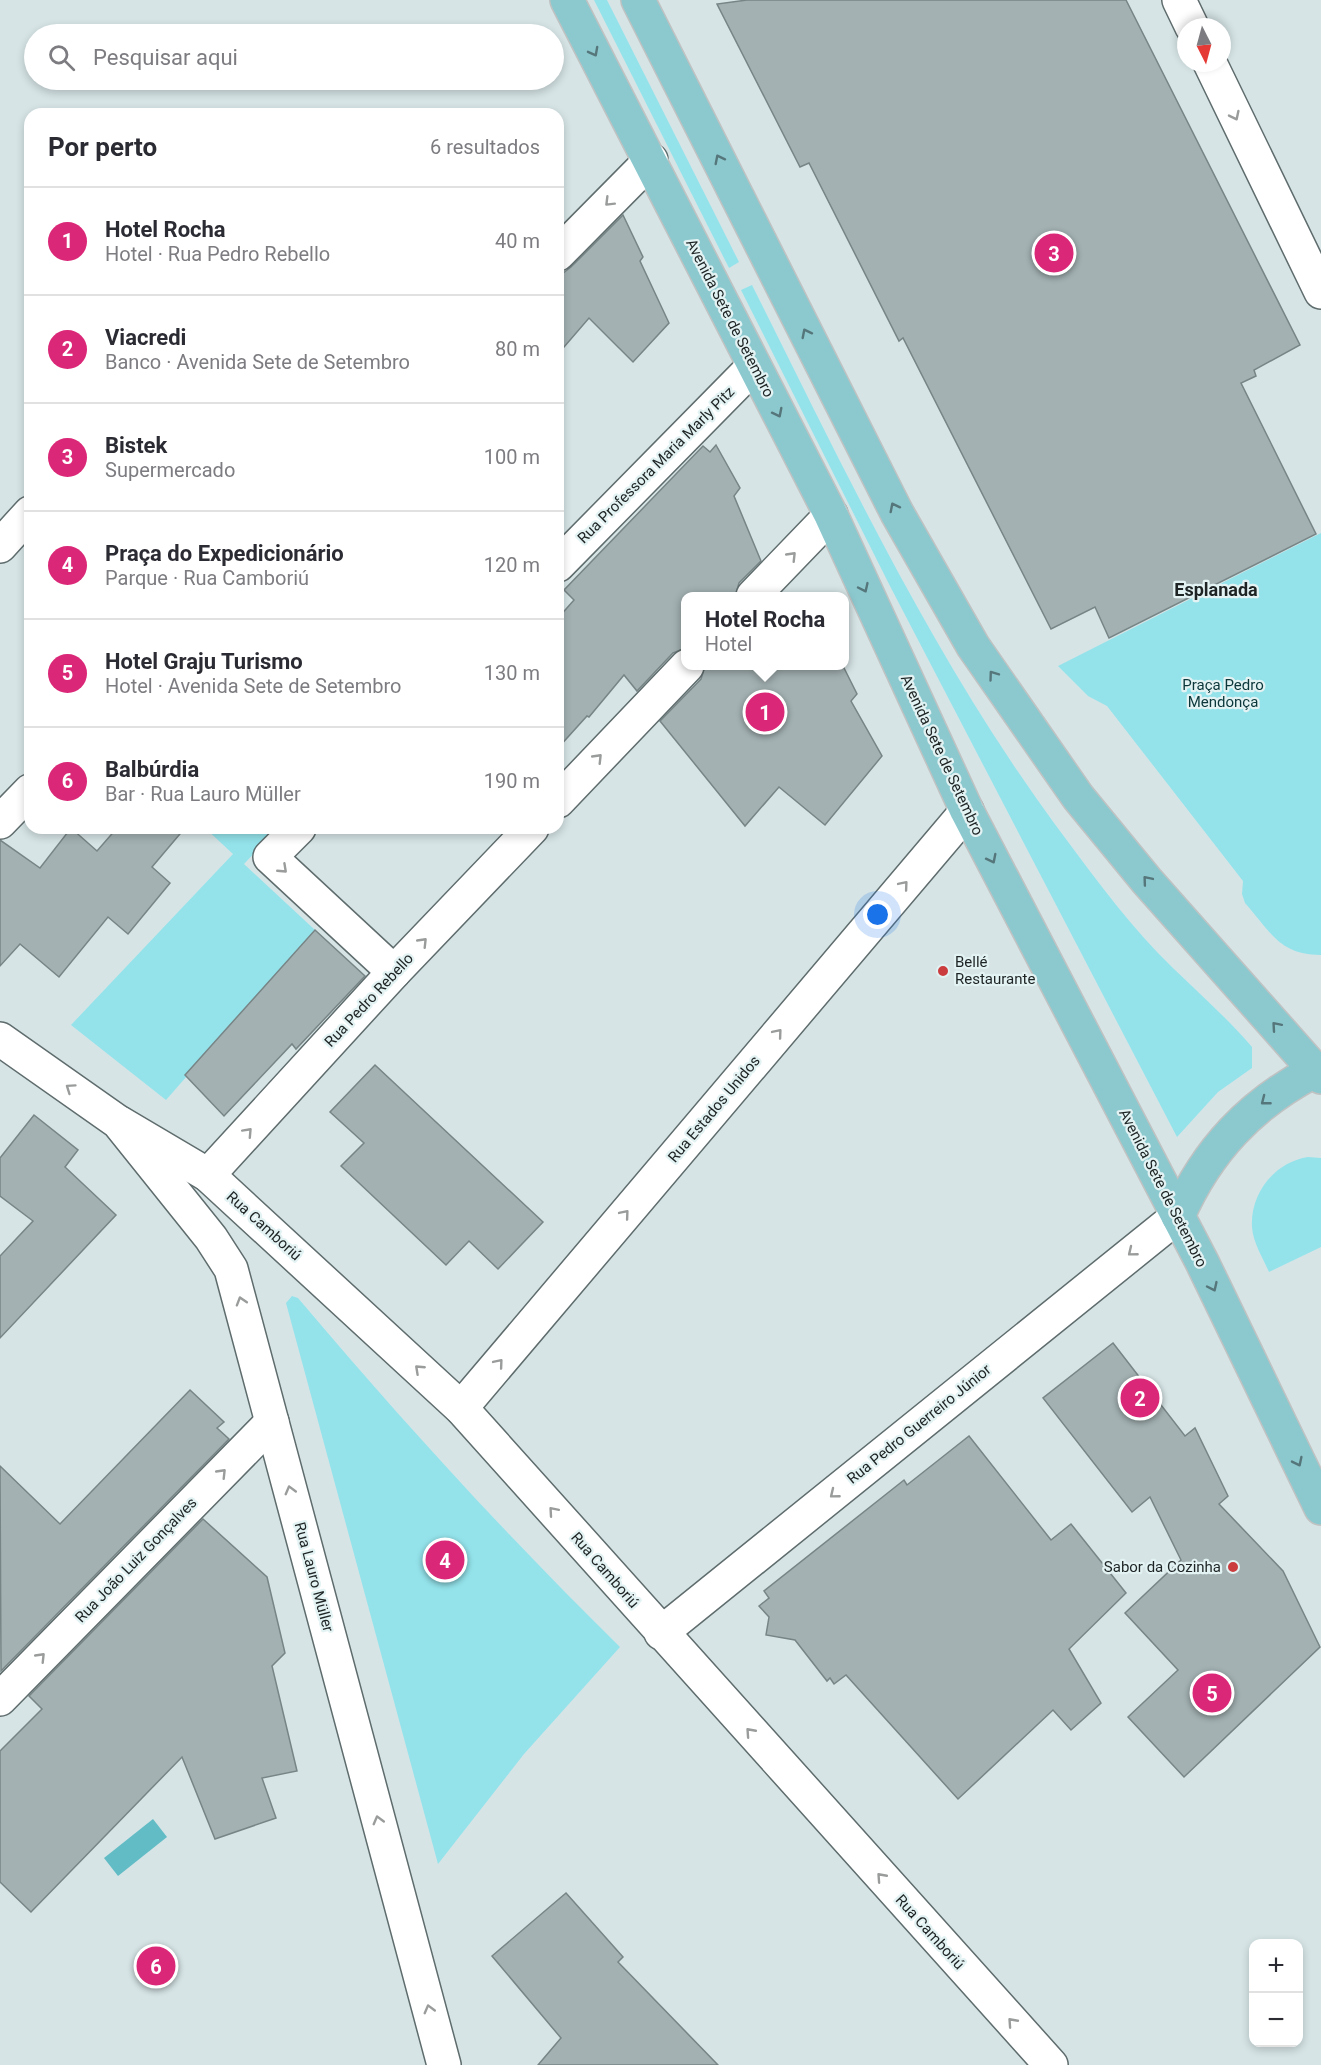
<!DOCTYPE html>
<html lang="pt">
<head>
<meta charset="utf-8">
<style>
	body { margin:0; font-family:Roboto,sans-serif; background:#f7f7f7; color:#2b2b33 }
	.controls { position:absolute; right:18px; bottom:18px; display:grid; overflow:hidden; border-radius:12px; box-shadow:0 3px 9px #0003 }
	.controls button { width:54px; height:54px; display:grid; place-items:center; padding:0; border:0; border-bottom:2px solid #e1e1e2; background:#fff; color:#2b2b33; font:30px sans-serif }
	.compass { position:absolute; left:1177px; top:18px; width:54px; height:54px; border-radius:50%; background:#fff; box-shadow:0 3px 9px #0003; rotate:174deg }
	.you { position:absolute; left:878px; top:915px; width:21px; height:21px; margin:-15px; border:4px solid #fff; border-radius:50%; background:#1a73e8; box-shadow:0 0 0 9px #1a73e833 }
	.badge { display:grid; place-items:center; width:39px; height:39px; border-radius:50%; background:#db2777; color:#fff; font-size:20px; font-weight:700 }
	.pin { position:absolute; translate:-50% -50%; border:3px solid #fff; box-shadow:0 2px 6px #0006 }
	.popup { position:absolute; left:681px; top:592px; width:168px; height:78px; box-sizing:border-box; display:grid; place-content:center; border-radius:12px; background:#fff; filter:drop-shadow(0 2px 4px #0005); font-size:20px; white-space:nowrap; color:#7c7c81 }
	.popup b { font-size:22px; color:#2b2b33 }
	.popup::after { content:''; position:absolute; left:50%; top:100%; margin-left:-12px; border:12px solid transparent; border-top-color:#fff }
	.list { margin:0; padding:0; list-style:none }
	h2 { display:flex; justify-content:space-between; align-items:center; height:78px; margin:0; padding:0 24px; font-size:26px }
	h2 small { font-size:20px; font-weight:400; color:#7c7c81 }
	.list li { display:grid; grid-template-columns:39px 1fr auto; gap:18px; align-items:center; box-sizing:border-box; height:108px; padding:0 24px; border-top:2px solid #e1e1e2 }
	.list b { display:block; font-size:22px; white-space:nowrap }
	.list p { margin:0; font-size:20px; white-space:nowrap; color:#7c7c81 }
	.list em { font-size:20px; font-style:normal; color:#7c7c81 }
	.icon { flex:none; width:33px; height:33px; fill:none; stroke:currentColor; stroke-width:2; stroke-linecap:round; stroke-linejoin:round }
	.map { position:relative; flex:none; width:1321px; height:2065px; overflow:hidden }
	.search { position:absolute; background:#fff; box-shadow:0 3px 9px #0003; left:24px; top:24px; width:540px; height:66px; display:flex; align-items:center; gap:15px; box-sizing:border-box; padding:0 21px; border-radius:33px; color:#7c7c81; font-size:22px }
	.panel { position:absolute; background:#fff; box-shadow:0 3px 9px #0003; left:24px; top:108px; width:540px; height:726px; border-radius:18px }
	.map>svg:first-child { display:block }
	.green { fill:#94e3eb }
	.water { fill:#62bcc5 }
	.building { fill:#a3b1b2; stroke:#788586; stroke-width:1.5 }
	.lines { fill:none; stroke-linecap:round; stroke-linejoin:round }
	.minor-casing { stroke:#5f6c6d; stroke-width:36 }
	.tertiary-casing { stroke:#5f6c6d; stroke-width:36 }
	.secondary-casing { stroke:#5f6c6d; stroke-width:36 }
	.primary-casing { stroke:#c0c2c2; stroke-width:36 }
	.minor { stroke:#fff; stroke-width:33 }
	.tertiary { stroke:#fff; stroke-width:33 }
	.secondary { stroke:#fff; stroke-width:33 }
	.primary { stroke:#8cc9cf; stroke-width:33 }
	.oneway { stroke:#55767a }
	.oneway2 { stroke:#9a9c9c }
	.poi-dot { fill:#cb3c3e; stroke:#e3f2f3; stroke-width:2 }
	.labels { text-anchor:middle; stroke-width:4.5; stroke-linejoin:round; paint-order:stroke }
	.street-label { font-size:15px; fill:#1e2424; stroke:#e3f2f3 }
	.park-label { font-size:15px; fill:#0b373b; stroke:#e3f2f3 }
	.poi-label { font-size:15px; fill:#1e2424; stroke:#e3f2f3; text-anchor:start }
	.quarter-label { font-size:18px; font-weight:bold; fill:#1e2424; stroke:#e3f2f3 }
</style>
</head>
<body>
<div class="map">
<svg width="1321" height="2065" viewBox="0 0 1321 2065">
	<rect width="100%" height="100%" fill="#d6e4e6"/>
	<!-- green -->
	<g class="green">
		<path d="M594,0H607L739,262L729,268Z"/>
		<path d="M752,285C844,469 932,656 1054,823C1086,866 1120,913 1157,952C1188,984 1223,1013 1252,1047V1068L1218,1092L1177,1137L891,588L741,290Z"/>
		<path d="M1321,533V955C1279,955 1271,932 1245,903L1242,894L1243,881L1107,706L1088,696L1058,666Z"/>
		<path d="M205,828H278L244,864L315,930L166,1100L71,1025L233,854Z"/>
		<path d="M1308,1157L1321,1158V1247L1269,1272C1263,1258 1253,1243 1252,1227C1250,1193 1275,1162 1308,1157Z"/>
		<path d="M292,1296L298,1298C400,1419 507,1536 620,1647L524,1754L438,1864L286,1303Z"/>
	</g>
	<!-- water -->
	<path class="water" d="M153,1819L167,1837L118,1876L104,1858Z"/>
	<!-- building -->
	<g class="building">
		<path d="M747,0H1126L1300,345L1254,370L1256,376L1241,383L1316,534L1109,638L1095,607L1051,629L903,338L899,341L809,163L800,167L717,4Z"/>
		<path d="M623,215L643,257L640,261L669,323L633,362L589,318L558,354V277L571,267Z"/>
		<path d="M716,445L740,488L734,496L761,561L739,583L735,597H686V648L673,653L637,691L624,675L589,717L587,716L558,748V618L574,600L564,590L703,446L710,452Z"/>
		<path d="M705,666H843L857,694L851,701L882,756L825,825L779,787L745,826L660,721L701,679Z"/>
		<path d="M71,828L97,851L117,828H185L152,867L170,883L128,934L108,917L59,977L20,944L0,966V840L40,868Z"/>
		<path d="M315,930L365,976L296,1049L292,1044L224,1116L185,1075Z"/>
		<path d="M375,1065L543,1222L498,1269L469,1241L446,1265L341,1166L364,1143L330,1112Z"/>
		<path d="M34,1115L78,1150L65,1167L116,1215L0,1338V1256L33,1221L0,1196V1158Z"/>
		<path d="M1113,1343L1185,1436L1195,1428L1228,1496L1219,1504L1283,1571L1320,1647L1184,1777L1128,1717L1178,1670L1125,1613L1181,1560L1150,1497L1132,1512L1043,1398Z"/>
		<path d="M190,1390L224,1422L217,1428L229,1439L1,1671L0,1466L60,1524Z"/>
		<path d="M969,1436L1051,1540L1071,1524L1126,1593L1069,1649L1101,1703L1071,1730L1053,1710L958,1799L846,1675L834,1684L830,1678L827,1681L795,1640L766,1635L769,1617L759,1606L769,1598L764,1591L904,1480L907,1485Z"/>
		<path d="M203,1519L267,1577L285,1653L272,1666L297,1771L262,1778L276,1818L215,1839L182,1757L31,1912L0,1882V1751L42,1709L29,1696Z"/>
		<path d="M566,1893L623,1957L618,1962L718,2065H538L561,2038L492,1956Z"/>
	</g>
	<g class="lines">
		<!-- minor casing -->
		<g class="minor-casing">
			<g id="minor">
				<path d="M1179,0L1192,27"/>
				<path d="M1210,63L1321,292"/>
				<path d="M558,254L651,160"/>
				<path d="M0,546L30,513"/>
				<path d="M558,565L754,366"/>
				<path d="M753,596L831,515"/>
				<path d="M558,801L687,666"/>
				<path d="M0,822L30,791"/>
				<path d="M299,828L270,857L394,972"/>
				<path d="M208,1175L394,972L532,828"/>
				<path d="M461,1408L967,811"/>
				<path d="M661,1633L1178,1216"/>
				<path d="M0,1699L272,1422"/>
			</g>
		</g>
		<!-- tertiary casing -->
		<g class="tertiary-casing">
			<path id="tertiary" d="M120,1123L208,1175L461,1408L1051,2065"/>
		</g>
		<!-- secondary casing -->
		<g class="secondary-casing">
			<path id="secondary" d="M0,1039L118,1122L211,1238L231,1269L444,2065"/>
		</g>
		<!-- primary casing -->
		<g class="primary-casing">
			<g id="primary">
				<path d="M567,0L831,515L967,811L1202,1262L1321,1508"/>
				<path d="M638,0L897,513L973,646L1078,797L1147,881L1321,1077"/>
				<path d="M1178,1216C1207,1150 1251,1104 1314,1071"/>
			</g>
		</g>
		<!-- minor -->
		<use href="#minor" class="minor"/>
		<!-- tertiary -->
		<use href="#tertiary" class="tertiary"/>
		<!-- secondary -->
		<use href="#secondary" class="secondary"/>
		<!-- primary -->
		<use href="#primary" class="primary"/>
	</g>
	<!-- one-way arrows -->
	<defs><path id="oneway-chevron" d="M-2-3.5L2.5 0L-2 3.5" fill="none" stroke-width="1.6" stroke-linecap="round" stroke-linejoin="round" transform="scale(1.5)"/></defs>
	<g class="oneway">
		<use href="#oneway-chevron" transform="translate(594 52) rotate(62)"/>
		<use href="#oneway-chevron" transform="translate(719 159) rotate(-117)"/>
		<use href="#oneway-chevron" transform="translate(806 333) rotate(-117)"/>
		<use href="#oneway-chevron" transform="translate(778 413) rotate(63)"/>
		<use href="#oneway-chevron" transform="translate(894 507) rotate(-117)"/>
		<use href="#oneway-chevron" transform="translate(864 588) rotate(65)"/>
		<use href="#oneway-chevron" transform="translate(993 675) rotate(-126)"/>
		<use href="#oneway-chevron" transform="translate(992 859) rotate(63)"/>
		<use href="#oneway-chevron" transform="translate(1147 880) rotate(-130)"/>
		<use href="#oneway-chevron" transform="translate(1276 1026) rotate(-131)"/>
		<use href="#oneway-chevron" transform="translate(1265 1101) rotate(142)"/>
		<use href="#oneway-chevron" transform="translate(1213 1287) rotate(65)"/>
		<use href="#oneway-chevron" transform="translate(1298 1462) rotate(64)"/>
	</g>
	<g class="oneway2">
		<use href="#oneway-chevron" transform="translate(1235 116) rotate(64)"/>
		<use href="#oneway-chevron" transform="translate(609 202) rotate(135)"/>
		<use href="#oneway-chevron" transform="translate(792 556) rotate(-46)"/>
		<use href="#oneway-chevron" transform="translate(598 758) rotate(-46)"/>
		<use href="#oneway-chevron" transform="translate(283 869) rotate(43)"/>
		<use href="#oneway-chevron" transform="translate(904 885) rotate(-50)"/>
		<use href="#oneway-chevron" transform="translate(423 942) rotate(-46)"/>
		<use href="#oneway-chevron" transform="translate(778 1033) rotate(-50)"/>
		<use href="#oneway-chevron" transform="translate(70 1088) rotate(-145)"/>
		<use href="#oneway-chevron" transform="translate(248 1132) rotate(-47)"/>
		<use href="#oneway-chevron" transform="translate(625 1214) rotate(-50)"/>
		<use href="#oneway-chevron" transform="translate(1132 1252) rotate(141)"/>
		<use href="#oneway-chevron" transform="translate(241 1301) rotate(-107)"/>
		<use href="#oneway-chevron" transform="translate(499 1363) rotate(-50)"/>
		<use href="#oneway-chevron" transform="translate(419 1369) rotate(-137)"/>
		<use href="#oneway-chevron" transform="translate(222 1473) rotate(-46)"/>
		<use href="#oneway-chevron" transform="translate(290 1490) rotate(-105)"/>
		<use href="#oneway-chevron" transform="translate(834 1494) rotate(141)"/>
		<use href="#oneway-chevron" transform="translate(553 1511) rotate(-131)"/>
		<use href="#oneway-chevron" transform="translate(41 1657) rotate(-46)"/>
		<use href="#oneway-chevron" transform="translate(750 1732) rotate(-132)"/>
		<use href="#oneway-chevron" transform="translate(378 1820) rotate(-105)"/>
		<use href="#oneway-chevron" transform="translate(881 1877) rotate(-132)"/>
		<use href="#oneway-chevron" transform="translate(429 2009) rotate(-105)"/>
		<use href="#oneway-chevron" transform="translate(1012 2022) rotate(-132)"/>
	</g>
	<!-- markers -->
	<g class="poi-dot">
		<circle cx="943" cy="971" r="6"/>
		<circle cx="1233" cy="1567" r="6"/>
	</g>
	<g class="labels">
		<!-- street labels -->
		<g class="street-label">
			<text transform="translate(730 318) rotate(63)" y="5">Avenida Sete de Setembro</text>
			<text transform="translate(656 465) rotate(-45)" y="5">Rua Professora Maria Marly Pitz</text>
			<text transform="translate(942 755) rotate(65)" y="5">Avenida Sete de Setembro</text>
			<text transform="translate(369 1000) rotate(-47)" y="5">Rua Pedro Rebello</text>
			<text transform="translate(714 1109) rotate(-50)" y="5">Rua Estados Unidos</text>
			<text transform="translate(1163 1188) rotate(63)" y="5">Avenida Sete de Setembro</text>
			<text transform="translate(264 1226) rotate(42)" y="5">Rua Camboriú</text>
			<text transform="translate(919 1424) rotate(-39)" y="5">Rua Pedro Guerreiro Júnior</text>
			<text transform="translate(136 1560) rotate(-46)" y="5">Rua João Luiz Gonçalves</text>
			<text transform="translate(605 1570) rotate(49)" y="5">Rua Camboriú</text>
			<text transform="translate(314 1577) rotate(75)" y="5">Rua Lauro Müller</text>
			<text transform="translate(930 1932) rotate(48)" y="5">Rua Camboriú</text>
		</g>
		<!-- park labels -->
		<g class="park-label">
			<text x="1223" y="690">Praça Pedro<tspan x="1223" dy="17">Mendonça</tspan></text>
		</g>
		<!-- poi labels -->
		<g class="poi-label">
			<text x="955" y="967">Bellé<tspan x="955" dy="17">Restaurante</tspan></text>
			<text x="1221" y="1572" text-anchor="end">Sabor da Cozinha</text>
		</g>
		<!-- quarter labels -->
		<g class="quarter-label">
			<text x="1216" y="596">Esplanada</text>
		</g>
	</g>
</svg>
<div class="controls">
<button>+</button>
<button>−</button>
</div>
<svg class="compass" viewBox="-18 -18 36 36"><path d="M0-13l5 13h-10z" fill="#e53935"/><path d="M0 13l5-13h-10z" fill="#7c7c81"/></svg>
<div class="you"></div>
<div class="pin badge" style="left:765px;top:712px">1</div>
<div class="popup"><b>Hotel Rocha</b>Hotel</div>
<div class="pin badge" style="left:1140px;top:1398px">2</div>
<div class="pin badge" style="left:1054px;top:253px">3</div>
<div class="pin badge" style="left:445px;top:1560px">4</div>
<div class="pin badge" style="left:1212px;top:1693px">5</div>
<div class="pin badge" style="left:156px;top:1966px">6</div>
<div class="search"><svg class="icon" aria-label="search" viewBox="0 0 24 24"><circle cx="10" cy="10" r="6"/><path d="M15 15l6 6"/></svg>Pesquisar aqui</div>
<section class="panel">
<h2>Por perto<small>6 resultados</small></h2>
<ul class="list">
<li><span class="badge">1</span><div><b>Hotel Rocha</b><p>Hotel · Rua Pedro Rebello</p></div><em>40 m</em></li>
<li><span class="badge">2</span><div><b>Viacredi</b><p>Banco · Avenida Sete de Setembro</p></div><em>80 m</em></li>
<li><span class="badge">3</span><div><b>Bistek</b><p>Supermercado</p></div><em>100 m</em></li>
<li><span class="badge">4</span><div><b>Praça do Expedicionário</b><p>Parque · Rua Camboriú</p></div><em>120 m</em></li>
<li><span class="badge">5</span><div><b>Hotel Graju Turismo</b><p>Hotel · Avenida Sete de Setembro</p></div><em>130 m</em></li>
<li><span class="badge">6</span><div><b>Balbúrdia</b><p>Bar · Rua Lauro Müller</p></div><em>190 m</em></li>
</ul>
</section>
</div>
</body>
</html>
